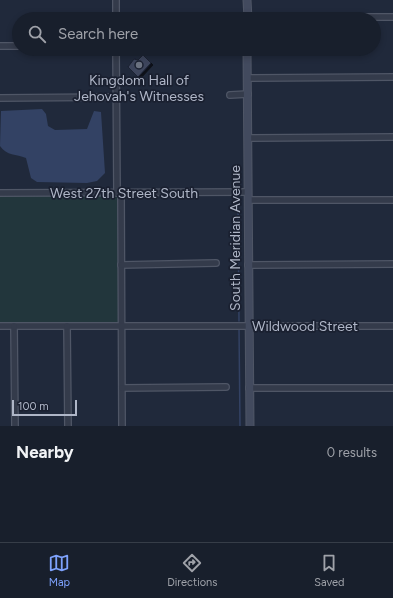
<!DOCTYPE html>
<html lang="en">
<head>
<meta charset="utf-8">
<style>
	body { margin:0; font-family:Figtree,sans-serif; background:#212734; color:#f1f3f6 }
	.scale { position:absolute; left:12px; bottom:10px; width:65px; box-sizing:border-box; padding-left:4px; border:2px solid #afb6c7; border-top:0; font-size:11px; line-height:14px; white-space:nowrap; color:#afb6c7; -webkit-text-stroke:3px #1a2030; paint-order:stroke }
	.list { margin:0; padding:0; list-style:none }
	h2 { display:flex; justify-content:space-between; align-items:center; height:52px; margin:0; padding:0 16px; font-size:17px }
	h2 small { font-size:13px; font-weight:400; color:#9fa2a9 }
	.icon { flex:none; width:22px; height:22px; fill:none; stroke:currentColor; stroke-width:2; stroke-linecap:round; stroke-linejoin:round }
	.map { position:relative; flex:none; width:393px; height:426px; overflow:hidden }
	.search { position:absolute; background:#181f2c; box-shadow:0 2px 6px #0003; left:12px; right:12px; top:12px; height:44px; display:flex; align-items:center; gap:10px; box-sizing:border-box; padding:0 14px; border-radius:22px; color:#9fa2a9; font-size:15px }
	.sheet { height:116px; background:#181f2c }
	nav { display:flex; justify-content:space-around; align-items:center; box-sizing:border-box; height:56px; border-top:1px solid #363d48; background:#181f2c; font-size:11px; color:#9fa2a9 }
	nav a { display:grid; justify-items:center; gap:2px }
	nav .on { color:#7ea2fd }
	.map>svg:first-child { display:block }
	.green { fill:#22363c }
	.water { fill:#334264 }
	.lines { fill:none; stroke-linecap:round; stroke-linejoin:round }
	.stream { stroke:#334264; stroke-width:1.5 }
	.building { fill:#3c455b; stroke:#1c2232; filter:url(#shadow) }
	.street-casing { stroke:#4f5666; stroke-width:8 }
	.secondary-casing { stroke:#4f5666; stroke-width:9 }
	.street { stroke:#343b4b; stroke-width:5.5 }
	.secondary { stroke:#424a5e; stroke-width:7 }
	.worship-dot { fill:#6b7280; stroke:#1a2030; stroke-width:1.5 }
	.labels { text-anchor:middle; stroke-width:3.5; stroke-linejoin:round; paint-order:stroke }
	.poi-label { font-size:14px; fill:#afb6c7; stroke:#1a2030 }
	.street-label { font-size:14px; fill:#afb6c7; stroke:#1a2030 }
</style>
</head>
<body>
<div class="map">
<svg width="393" height="426" viewBox="0 0 393 426">
	<defs>
		<filter id="shadow"><feDropShadow dx="2" dy="2" stdDeviation="0" flood-color="#0009"/></filter>
	</defs>
	<rect width="100%" height="100%" fill="#20293b"/>
	<!-- green -->
	<path class="green" d="M121,193V325L0,326V194Z"/>
	<!-- water -->
	<path class="water" d="M42,109L46,114L48,126L55,130L87,129L94,111L101,112L105,173L97,181L87,183L37,182L31,178L26,158C16,154 7,156 0,146L1,111Z"/>
	<g class="lines">
		<!-- stream -->
		<g class="stream">
			<path d="M238,200L239,321"/>
			<path d="M239,328L240,426"/>
		</g>
	</g>
	<!-- building -->
	<path class="building" d="M143,55L151,63L138,77L128,67L134,59L138,60Z"/>
	<g class="lines">
		<!-- street casing -->
		<g class="street-casing">
			<g id="street">
				<path d="M116,0V19"/>
				<path d="M248,17H393"/>
				<path d="M0,46H19"/>
				<path d="M116,49L117,193"/>
				<path d="M247,78L393,77"/>
				<path d="M230,95L248,94"/>
				<path d="M0,98L116,97"/>
				<path d="M248,138L393,137"/>
				<path d="M0,193L248,192"/>
				<path d="M121,193L122,426"/>
				<path d="M248,200H393"/>
				<path d="M121,265L216,263"/>
				<path d="M248,265L393,264"/>
				<path d="M0,326H393"/>
				<path d="M14,326L15,426"/>
				<path d="M67,326L68,426"/>
				<path d="M122,388L226,387"/>
				<path d="M249,388H393"/>
			</g>
		</g>
		<!-- secondary casing -->
		<g class="secondary-casing">
			<g id="secondary">
				<path d="M247,0L248,19"/>
				<path d="M247,49L250,426"/>
			</g>
		</g>
		<!-- street -->
		<use href="#street" class="street"/>
		<!-- secondary -->
		<use href="#secondary" class="secondary"/>
	</g>
	<!-- markers -->
	<circle class="worship-dot" cx="139" cy="65" r="4"/>
	<g class="labels">
		<!-- poi labels -->
		<g class="poi-label">
			<text x="139" y="85">Kingdom Hall of<tspan x="139" dy="16">Jehovah's Witnesses</tspan></text>
		</g>
		<!-- street labels -->
		<g class="street-label">
			<text x="124" y="198">West 27th Street South</text>
			<text transform="translate(235 238) rotate(-90)" y="5">South Meridian Avenue</text>
			<text x="305" y="331">Wildwood Street</text>
		</g>
	</g>
</svg>
<div class="scale">100 m</div>
<div class="search"><svg class="icon" aria-label="search" viewBox="0 0 24 24"><circle cx="10" cy="10" r="6"/><path d="M15 15l6 6"/></svg>Search here</div>
</div>
<section class="sheet">
<h2>Nearby<small>0 results</small></h2>
<ul class="list">
</ul>
</section>
<nav>
<a class="on"><svg class="icon" aria-label="map" viewBox="0 0 24 24"><path d="M3 6l6-2 6 2 6-2v14l-6 2-6-2-6 2zM9 4v14M15 6v14"/></svg>Map</a>
<a><svg class="icon" aria-label="directions" viewBox="0 0 24 24"><path d="M12 3l9 9-9 9-9-9zM9 14v-3h6M13 9l2 2-2 2"/></svg>Directions</a>
<a><svg class="icon" aria-label="saved" viewBox="0 0 24 24"><path d="M7 4h10v16l-5-4-5 4z"/></svg>Saved</a>
</nav>
</body>
</html>
